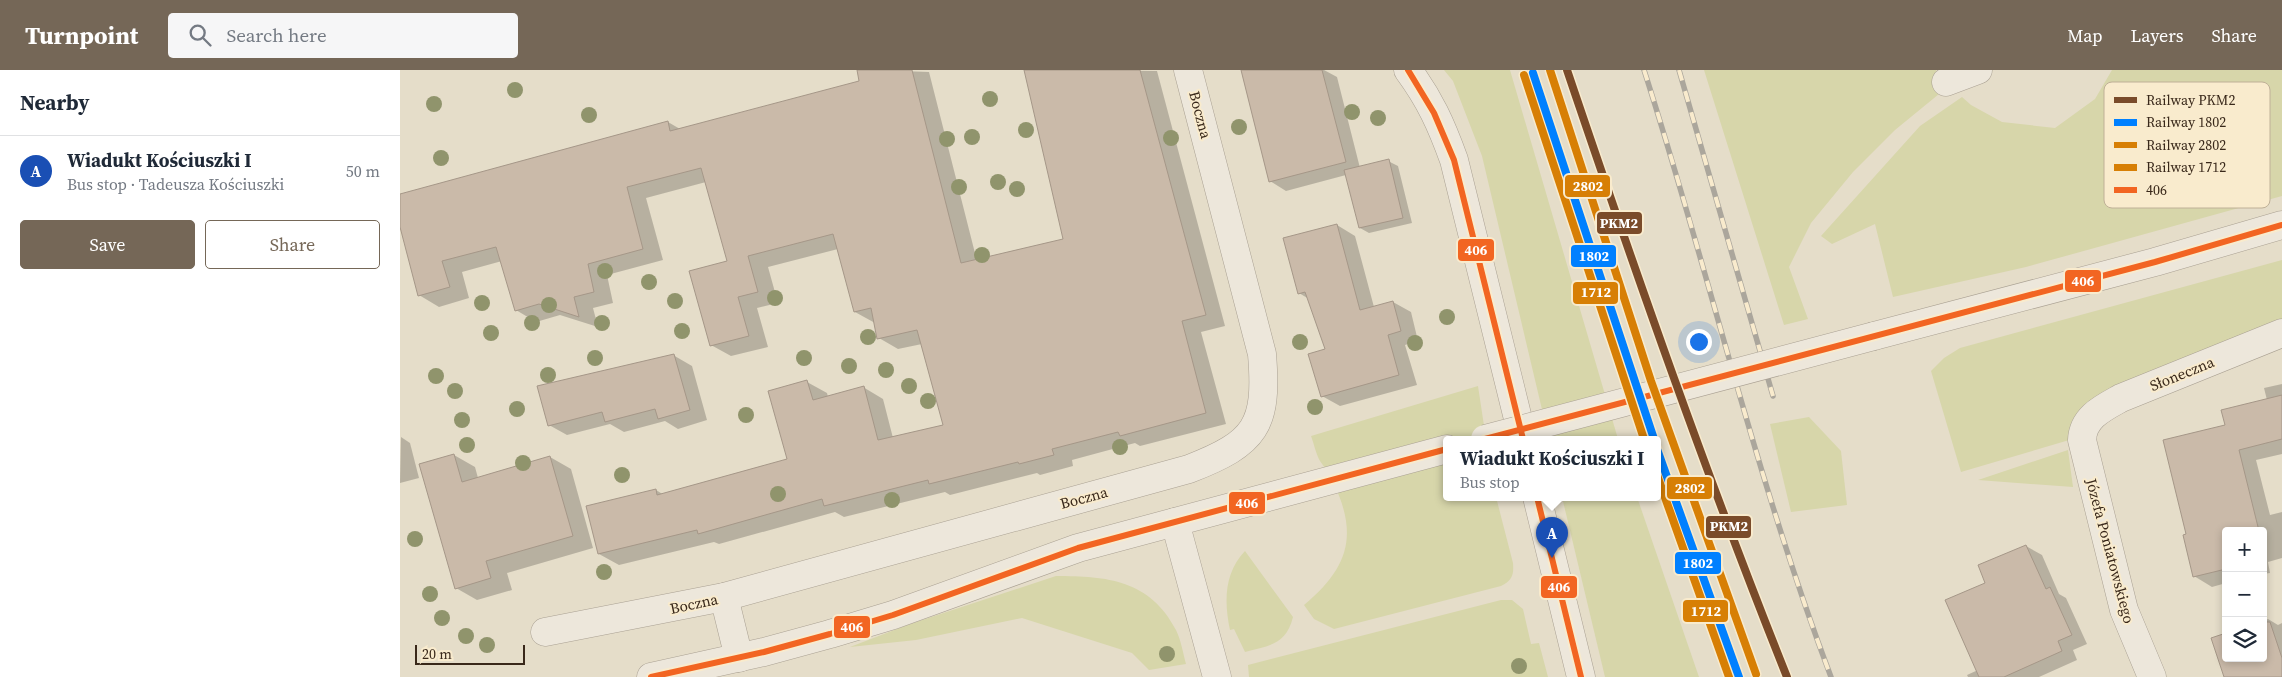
<!DOCTYPE html>
<html lang="en">
<head>
<meta charset="utf-8">
<style>
	body { margin:0; font-family:"Source Serif 4",serif; background:#f6f6f7; color:#1f2937 }
	.controls { position:absolute; right:15px; bottom:15px; display:grid; overflow:hidden; border-radius:5px; box-shadow:0 2px 8px #0003 }
	.controls button { width:45px; height:45px; display:grid; place-items:center; padding:0; border:0; border-bottom:1px solid #e0e1e3; background:#fff; color:#1f2937; font:25px sans-serif }
	.scale { position:absolute; left:15px; bottom:12px; width:110px; box-sizing:border-box; padding-left:5px; border:2px solid #39281a; border-top:0; font-size:14px; line-height:18px; white-space:nowrap; color:#39281a; -webkit-text-stroke:4px #f9ebcd; paint-order:stroke }
	.you { position:absolute; left:1298px; top:271px; width:18px; height:18px; margin:-12px; border:4px solid #fff; border-radius:50%; background:#1a73e8; box-shadow:0 0 0 8px #1a73e833 }
	.badge { display:grid; place-items:center; width:32px; height:32px; border-radius:50%; background:#756757; color:#fff; font-size:16px; font-weight:700 }
	.pin { position:absolute; translate:-50% -41px; filter:drop-shadow(0 1px 2px #0008) }
	.pin::after { content:''; position:absolute; top:26px; width:18px; height:15px; background:inherit; clip-path:polygon(0 0,100% 0,50% 100%) }
	.popup { position:absolute; left:1043px; top:366px; width:218px; height:65px; box-sizing:border-box; display:grid; place-content:center; border-radius:5px; background:#fff; filter:drop-shadow(0 1px 4px #0005); font-size:16px; white-space:nowrap; color:#747a83 }
	.popup b { font-size:19px; color:#1f2937 }
	.popup::after { content:''; position:absolute; left:50%; top:100%; margin-left:-10px; border:10px solid transparent; border-top-color:#fff }
	.list { margin:0; padding:0; list-style:none }
	h2 { display:flex; justify-content:space-between; align-items:center; height:65px; margin:0; padding:0 20px; font-size:21px }
	h2 small { font-size:16px; font-weight:400; color:#747a83 }
	.list li { display:grid; grid-template-columns:32px 1fr auto; gap:15px; align-items:center; box-sizing:border-box; height:70px; padding:0 20px; border-top:1px solid #e0e1e3 }
	.list b { display:block; font-size:19px; white-space:nowrap }
	.list p { margin:0; font-size:16px; white-space:nowrap; color:#747a83 }
	.list em { font-size:16px; font-style:normal; color:#747a83 }
	.actions { display:flex; gap:10px; padding:15px 20px }
	.actions a { flex:1; padding:11px 0; border:1px solid #756757; border-radius:5px; text-align:center; font-size:18px; color:#756757 }
	.actions .main { background:#756757; color:#fff }
	.icon { flex:none; width:28px; height:28px; fill:none; stroke:currentColor; stroke-width:2; stroke-linecap:round; stroke-linejoin:round }
	.map { position:relative; flex:none; width:1882px; height:607px; overflow:hidden }
	header { display:flex; align-items:center; gap:30px; box-sizing:border-box; height:70px; padding:0 25px; background:#756757; color:#fff }
	header strong { font-size:24px }
	nav { display:flex; gap:28px; margin-inline-start:auto; font-size:18px }
	.search { width:350px; height:45px; background:#f6f6f7; display:flex; align-items:center; gap:12px; box-sizing:border-box; padding:0 18px; border-radius:5px; color:#747a83; font-size:19px }
	main { display:flex }
	aside { flex:1; background:#fff }
	.map>svg:first-child { display:block }
	.green { fill:#d7d6aa }
	.shadow { fill:#0003 }
	.building { fill:#cabaa9; stroke:#a59788 }
	.lines { fill:none; stroke-linecap:round; stroke-linejoin:round }
	.minor-casing { stroke:#aaa193; stroke-width:29 }
	.minor { stroke:#ede7db; stroke-width:28 }
	.rail-casing { stroke:#aba69c; stroke-width:5.5 }
	.rail { stroke:#f9ebcd; stroke-width:4; stroke-dasharray:11; stroke-linecap:butt }
	.minor-bridge-casing { stroke:#aaa193; stroke-width:29; stroke-linecap:butt }
	.minor-bridge { stroke:#ede7db; stroke-width:28 }
	.bus-1-casing { stroke:#f9ebcd; stroke-width:10 }
	.bus-1 { stroke:#f26522; stroke-width:6 }
	.rail-1-casing { stroke:#f9ebcd; stroke-width:11 }
	.rail-2-casing { stroke:#f9ebcd; stroke-width:11 }
	.rail-3-casing { stroke:#f9ebcd; stroke-width:11 }
	.rail-4-casing { stroke:#f9ebcd; stroke-width:11 }
	.rail-1 { stroke:#7a4b2a; stroke-width:8 }
	.rail-2 { stroke:#0080ff; stroke-width:8 }
	.rail-3 { stroke:#d77f05; stroke-width:8 }
	.rail-4 { stroke:#d77f05; stroke-width:8 }
	.tree { fill:#90946c }
	.labels { text-anchor:middle; stroke-width:4; stroke-linejoin:round; paint-order:stroke }
	.street-label { font-size:15px; fill:#39281a; stroke:#f9ebcd }
	.key { fill:#f9ebcd; stroke:#bfb097; stroke-width:1 }
	.key-label { font-size:14px; fill:#39281a }
	.line-badge { stroke:#f9ebcd; stroke-width:2 }
	.badge-label { font-size:14px; text-anchor:middle; font-weight:bold; fill:#fff }
</style>
</head>
<body>
<header>
<strong>Turnpoint</strong>
<div class="search"><svg class="icon" aria-label="search" viewBox="0 0 24 24"><circle cx="10" cy="10" r="6"/><path d="M15 15l6 6"/></svg>Search here</div>
<nav><a>Map</a><a>Layers</a><a>Share</a></nav>
</header>
<main>
<aside>
<h2>Nearby<small></small></h2>
<ul class="list">
<li><span class="badge" style="background:#1a4fb4">A</span><div><b>Wiadukt Kościuszki I</b><p>Bus stop · Tadeusza Kościuszki</p></div><em>50 m</em></li>
</ul>
<div class="actions"><a class="main">Save</a><a>Share</a></div>
</aside>
<div class="map">
<svg width="1882" height="607" viewBox="0 0 1882 607">
	<rect width="100%" height="100%" fill="#e5ddc9"/>
	<!-- green -->
	<g class="green">
		<path d="M1044,0H1110L1218,369H1149L1082,86L1053,11Z"/>
		<path d="M1304,0H1536L1537,3L1550,15L1495,60L1453,102L1411,153L1389,197L1408,249L1384,255Z"/>
		<path d="M1712,0H1882V126L1626,197L1493,227L1475,154L1432,174L1421,166L1520,56L1562,27L1571,35L1602,52L1655,58L1695,29Z"/>
		<path d="M1882,190V256L1676,368L1561,402L1531,301L1544,288L1560,278Z"/>
		<path d="M1078,316L1086,369H1047V427H1096L1113,493C1114,505 1112,511 1101,516L934,559L914,549L904,535C947,499 959,467 934,414C930,405 925,398 920,391C916,384 914,374 911,366Z"/>
		<path d="M1409,347L1441,381L1447,435L1391,442L1370,354Z"/>
		<path d="M1668,380L1673,417L1578,410Z"/>
		<path d="M1162,427H1237L1299,607H1205Z"/>
		<path d="M845,481L893,547C886,575 870,575 845,582L834,559L830,560C824,532 824,503 845,481Z"/>
		<path d="M656,506C707,506 750,510 776,560C781,570 783,583 786,594L749,600L732,583L622,548L516,570L450,577L510,554Z"/>
		<path d="M1101,530H1112L1123,539L1131,574L1139,573L1148,607H849L848,595Z"/>
	</g>
	<!-- shadow -->
	<g class="shadow">
		<path d="M472,0L529,2L577,191L665,170L625,0L757,1L825,256L801,262L826,354L740,376L735,373L672,390L673,396L640,405L637,403L550,425L545,422L444,447L435,442L319,474L314,472L219,495L199,484L256,420L264,425L389,390L407,312L427,323L428,327L463,317L483,329L493,368L544,355L522,274L498,279L479,268L475,253L455,242L438,179L368,197L378,233L357,238L368,277L331,286L311,275L329,192L306,112L246,128L263,190L207,205L213,233L193,238L198,257L160,245L136,252L116,240L102,191L62,202L69,228L39,237L19,225L0,155V125L268,52L280,59L461,12Z"/>
		<path d="M842,0H924L937,7L960,98L988,91L998,96L1012,153L969,163L960,158L946,105L886,121L870,111Z"/>
		<path d="M937,155L955,166L974,237L993,232L1011,242L1018,271L1005,275L1017,315L940,336L922,326L926,280L909,229L899,223Z"/>
		<path d="M273,285L292,296L307,350L278,359L265,351L224,362L210,354L167,365L149,355Z"/>
		<path d="M1882,314V384L1856,390L1870,445L1882,442V488L1868,492L1870,503L1863,504V461H1826V513L1812,517L1794,506L1787,465L1827,356L1867,330L1864,318Z"/>
		<path d="M1,367L10,373L19,408L0,413Z"/>
		<path d="M54,385L75,397L78,408L150,387L171,399L193,478L107,503L112,520L77,530L56,518Z"/>
		<path d="M1626,476L1642,485L1659,524L1666,528L1687,574L1673,580L1677,590L1639,607H1568L1567,605L1578,600L1587,514Z"/>
		<path d="M1868,549L1878,555L1882,553V607H1826V588H1863V551Z"/>
	</g>
	<!-- building -->
	<g class="building">
		<path d="M457,0H512L561,193L663,169L624,0H740L806,245L782,251L806,343L720,366L718,362L652,379L654,385L619,394L618,392L529,414L528,410L424,436L422,429L298,464L297,460L198,484L186,436L256,419L257,425L387,389L368,321L407,310L413,330L464,316L478,370L543,355L517,260L477,269L471,238L454,242L433,164L348,186L358,222L338,227L349,266L310,276L289,201L327,191L301,98L227,117L243,179L188,194L194,222L174,227L179,247L139,234L115,241L96,177L42,191L50,217L18,226L0,157V124L268,51L270,61L459,11Z"/>
		<path d="M841,0H922L946,92L869,112Z"/>
		<path d="M989,89L1003,148L959,158L944,100Z"/>
		<path d="M937,154L960,240L993,231L1001,261L988,265L999,305L921,327L908,284L925,279L905,222L898,224L883,168Z"/>
		<path d="M274,284L290,340L258,349L255,339L205,352L202,342L148,356L137,316Z"/>
		<path d="M1882,325V369L1839,380L1859,461H1826V499L1793,507L1783,465L1786,464L1763,370L1825,355L1821,340Z"/>
		<path d="M54,384L62,412L150,386L173,466L86,491L91,508L55,519L19,394Z"/>
		<path d="M1626,475L1646,519L1650,517L1672,565L1658,571L1662,581L1604,607H1579L1545,530L1585,513L1578,495Z"/>
		<path d="M1863,552H1870L1882,588V607H1824L1811,568L1826,563V588H1863Z"/>
	</g>
	<g class="lines">
		<!-- minor casing -->
		<g class="minor-casing">
			<g id="minor">
				<path d="M1008,0C1030,30 1041,54 1054,90L1123,369"/>
				<path d="M1546,12L1578,0"/>
				<path d="M1474,266L1755,192L1882,155"/>
				<path d="M1137,427L1181,607"/>
				<path d="M775,452L817,607"/>
				<path d="M324,527L339,588"/>
				<path d="M145,562L324,527L789,399C856,373 868,356 862,284L788,0"/>
				<path d="M251,607L364,582L430,564L493,545L678,478L1047,379"/>
				<path d="M1752,607L1724,540L1682,370C1683,347 1703,338 1721,328L1882,263"/>
			</g>
		</g>
		<!-- minor -->
		<use href="#minor" class="minor"/>
		<!-- rail casing -->
		<g class="rail-casing">
			<g id="rail">
				<path d="M1244,0C1309,202 1356,409 1431,607"/>
				<path d="M1279,0L1373,326"/>
			</g>
		</g>
		<!-- rail -->
		<use href="#rail" class="rail"/>
		<!-- minor-bridge casing -->
		<g class="minor-bridge-casing">
			<path id="minor-bridge" d="M1085,369L1474,266"/>
		</g>
		<!-- minor-bridge -->
		<use href="#minor-bridge" class="minor-bridge"/>
		<!-- bus-1 casing -->
		<g class="bus-1-casing">
			<g id="bus-1">
				<path d="M1008,0L1034,43L1054,90L1123,369"/>
				<path d="M1085,369L1755,192L1882,155"/>
				<path d="M1137,427L1181,607"/>
				<path d="M251,607L364,582L430,564L493,545L678,478L1047,379"/>
			</g>
		</g>
		<!-- bus-1 -->
		<use href="#bus-1" class="bus-1"/>
		<!-- rail-1 casing -->
		<g class="rail-1-casing">
			<path id="rail-1" d="M1167,0C1236,204 1307,407 1387,607"/>
		</g>
		<!-- rail-2 casing -->
		<g class="rail-2-casing">
			<g id="rail-2">
				<path d="M1133,3L1254,369"/>
				<path d="M1257,379L1339,607"/>
			</g>
		</g>
		<!-- rail-3 casing -->
		<g class="rail-3-casing">
			<path id="rail-3" d="M1150,0L1251,311L1356,604"/>
		</g>
		<!-- rail-4 casing -->
		<g class="rail-4-casing">
			<g id="rail-4">
				<path d="M1124,5L1244,369"/>
				<path d="M1257,405L1329,607"/>
			</g>
		</g>
		<!-- rail-1 -->
		<use href="#rail-1" class="rail-1"/>
		<!-- rail-2 -->
		<use href="#rail-2" class="rail-2"/>
		<!-- rail-3 -->
		<use href="#rail-3" class="rail-3"/>
		<!-- rail-4 -->
		<use href="#rail-4" class="rail-4"/>
	</g>
	<!-- trees -->
	<g class="tree">
		<circle cx="115" cy="20" r="8"/>
		<circle cx="590" cy="29" r="8"/>
		<circle cx="34" cy="34" r="8"/>
		<circle cx="952" cy="42" r="8"/>
		<circle cx="189" cy="45" r="8"/>
		<circle cx="978" cy="48" r="8"/>
		<circle cx="839" cy="57" r="8"/>
		<circle cx="626" cy="60" r="8"/>
		<circle cx="572" cy="67" r="8"/>
		<circle cx="771" cy="68" r="8"/>
		<circle cx="547" cy="69" r="8"/>
		<circle cx="41" cy="88" r="8"/>
		<circle cx="598" cy="112" r="8"/>
		<circle cx="559" cy="117" r="8"/>
		<circle cx="617" cy="119" r="8"/>
		<circle cx="582" cy="185" r="8"/>
		<circle cx="205" cy="201" r="8"/>
		<circle cx="249" cy="212" r="8"/>
		<circle cx="375" cy="228" r="8"/>
		<circle cx="275" cy="231" r="8"/>
		<circle cx="82" cy="233" r="8"/>
		<circle cx="149" cy="235" r="8"/>
		<circle cx="1047" cy="247" r="8"/>
		<circle cx="132" cy="253" r="8"/>
		<circle cx="202" cy="253" r="8"/>
		<circle cx="282" cy="261" r="8"/>
		<circle cx="91" cy="263" r="8"/>
		<circle cx="468" cy="267" r="8"/>
		<circle cx="900" cy="272" r="8"/>
		<circle cx="1015" cy="273" r="8"/>
		<circle cx="195" cy="288" r="8"/>
		<circle cx="404" cy="288" r="8"/>
		<circle cx="449" cy="296" r="8"/>
		<circle cx="486" cy="300" r="8"/>
		<circle cx="148" cy="305" r="8"/>
		<circle cx="36" cy="306" r="8"/>
		<circle cx="509" cy="316" r="8"/>
		<circle cx="55" cy="321" r="8"/>
		<circle cx="528" cy="331" r="8"/>
		<circle cx="915" cy="337" r="8"/>
		<circle cx="117" cy="339" r="8"/>
		<circle cx="346" cy="345" r="8"/>
		<circle cx="62" cy="350" r="8"/>
		<circle cx="67" cy="375" r="8"/>
		<circle cx="720" cy="377" r="8"/>
		<circle cx="123" cy="393" r="8"/>
		<circle cx="222" cy="405" r="8"/>
		<circle cx="378" cy="424" r="8"/>
		<circle cx="492" cy="430" r="8"/>
		<circle cx="15" cy="469" r="8"/>
		<circle cx="204" cy="502" r="8"/>
		<circle cx="30" cy="524" r="8"/>
		<circle cx="42" cy="548" r="8"/>
		<circle cx="66" cy="566" r="8"/>
		<circle cx="87" cy="575" r="8"/>
		<circle cx="767" cy="584" r="8"/>
		<circle cx="1119" cy="596" r="8"/>
	</g>
	<g class="labels">
		<!-- street labels -->
		<g class="street-label">
			<text transform="translate(800 45) rotate(75)" y="5">Boczna</text>
			<text transform="translate(1782 304) rotate(-22)" y="5">Słoneczna</text>
			<text transform="translate(684 428) rotate(-15)" y="5">Boczna</text>
			<text transform="translate(1710 481) rotate(75)" y="5">Józefa Poniatowskiego</text>
			<text transform="translate(294 534) rotate(-12)" y="5">Boczna</text>
		</g>
	</g>
	<!-- legend -->
	<rect x="1704" y="12" width="166" height="126" rx="8" class="key"/>
	<rect x="1714" y="27" width="23" height="6" fill="#7a4b2a"/>
	<rect x="1714" y="49" width="23" height="7" fill="#0080ff"/>
	<rect x="1714" y="72" width="23" height="6" fill="#d77f05"/>
	<rect x="1714" y="94" width="23" height="7" fill="#d77f05"/>
	<rect x="1714" y="117" width="23" height="6" fill="#f26522"/>
	<g class="key-label">
		<text x="1746" y="35">Railway PKM2</text>
		<text x="1746" y="57">Railway 1802</text>
		<text x="1746" y="80">Railway 2802</text>
		<text x="1746" y="102">Railway 1712</text>
		<text x="1746" y="125">406</text>
	</g>
	<g class="line-badge">
		<rect x="1164" y="104" width="47" height="24" rx="5" fill="#d77f05"/>
		<rect x="1196" y="141" width="47" height="24" rx="5" fill="#7a4b2a"/>
		<rect x="1057" y="168" width="38" height="24" rx="5" fill="#f26522"/>
		<rect x="1170" y="174" width="47" height="24" rx="5" fill="#0080ff"/>
		<rect x="1664" y="199" width="38" height="24" rx="5" fill="#f26522"/>
		<rect x="1172" y="211" width="47" height="24" rx="5" fill="#d77f05"/>
		<rect x="1266" y="406" width="47" height="24" rx="5" fill="#d77f05"/>
		<rect x="828" y="421" width="38" height="24" rx="5" fill="#f26522"/>
		<rect x="1305" y="445" width="47" height="24" rx="5" fill="#7a4b2a"/>
		<rect x="1274" y="481" width="48" height="24" rx="5" fill="#0080ff"/>
		<rect x="1140" y="505" width="38" height="24" rx="5" fill="#f26522"/>
		<rect x="1282" y="529" width="47" height="24" rx="5" fill="#d77f05"/>
		<rect x="433" y="545" width="38" height="24" rx="5" fill="#f26522"/>
	</g>
	<g class="badge-label">
		<text x="1188" y="121">2802</text>
		<text x="1219" y="158">PKM2</text>
		<text x="1076" y="185">406</text>
		<text x="1194" y="191">1802</text>
		<text x="1683" y="216">406</text>
		<text x="1196" y="227">1712</text>
		<text x="1290" y="423">2802</text>
		<text x="847" y="438">406</text>
		<text x="1329" y="461">PKM2</text>
		<text x="1298" y="498">1802</text>
		<text x="1159" y="522">406</text>
		<text x="1306" y="546">1712</text>
		<text x="452" y="562">406</text>
	</g>
</svg>
<div class="controls">
<button>+</button>
<button>−</button>
<button><svg class="icon" aria-label="layers" viewBox="0 0 24 24"><path d="M12 4l9 5-9 5-9-5zM3 14l9 5 9-5"/></svg></button>
</div>
<div class="scale">20 m</div>
<div class="you"></div>
<div class="pin badge" style="left:1152px;top:488px;background:#1a4fb4">A</div>
<div class="popup"><b>Wiadukt Kościuszki I</b>Bus stop</div>
</div>
</main>
</body>
</html>
